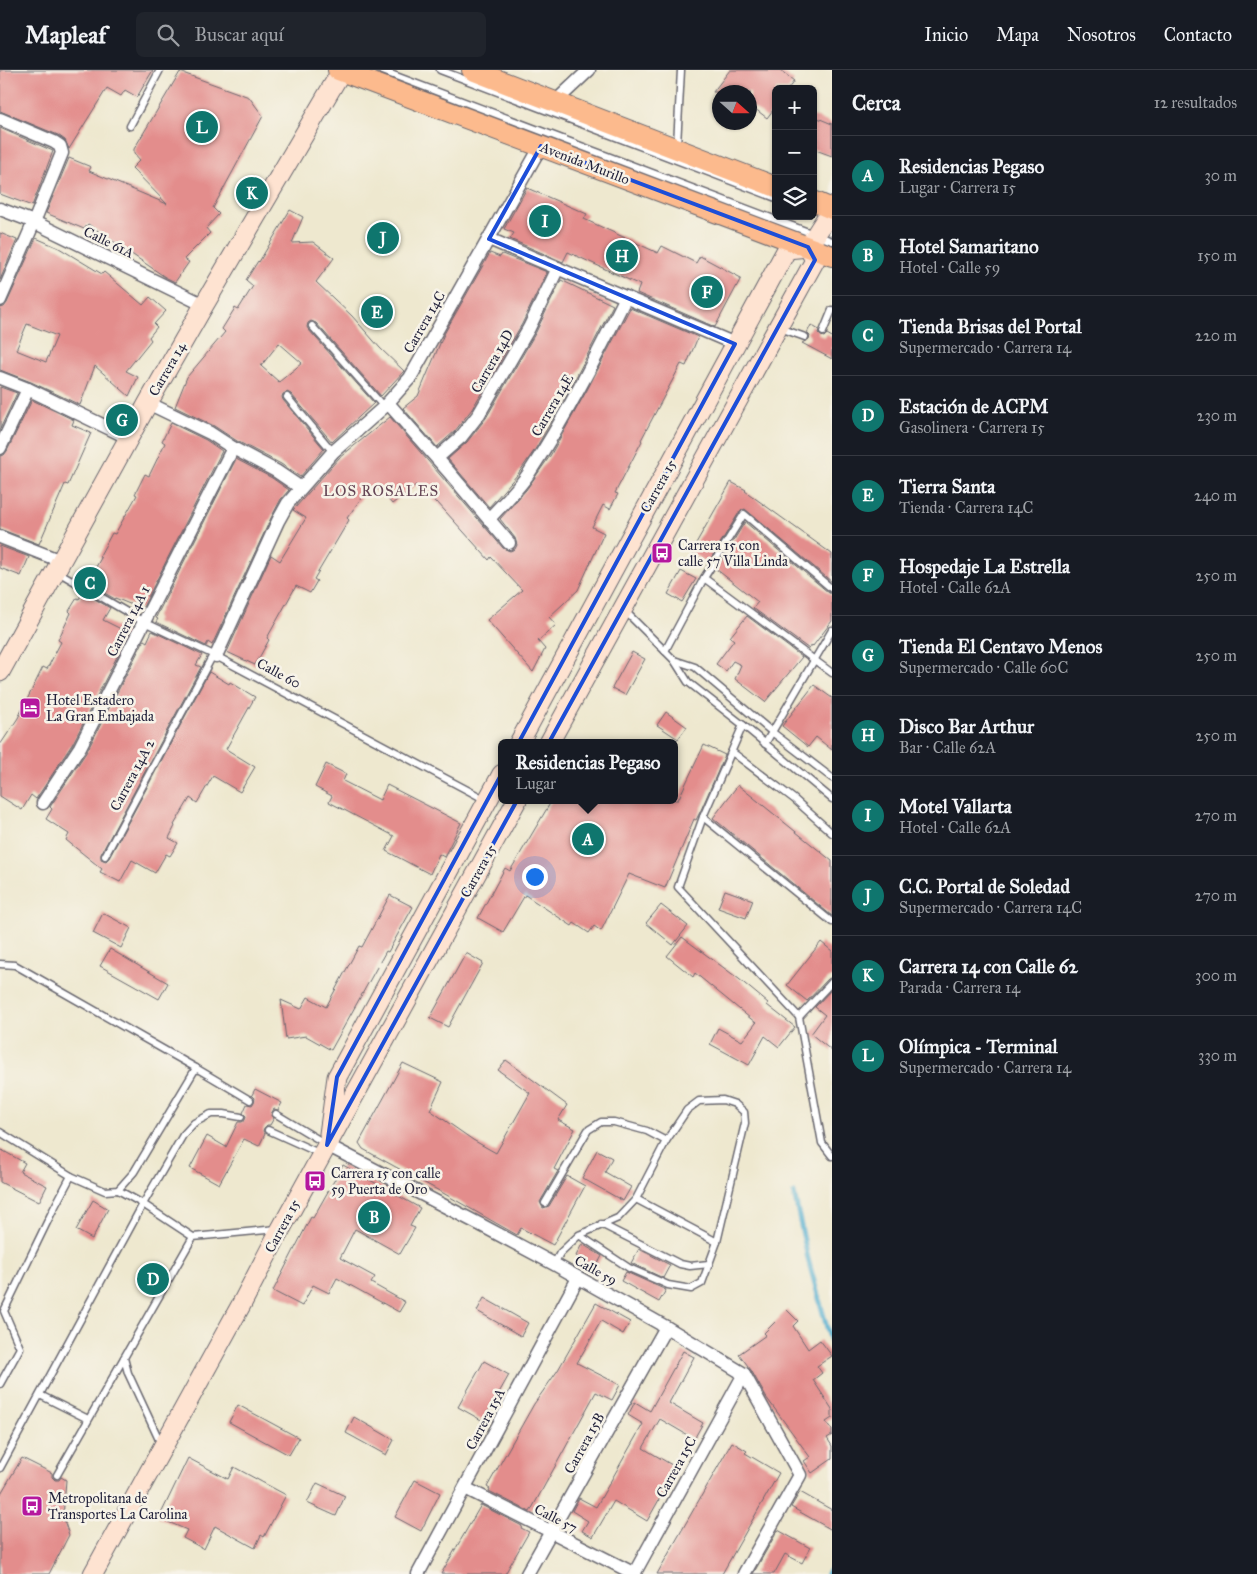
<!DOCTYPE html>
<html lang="es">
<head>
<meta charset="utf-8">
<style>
	body { margin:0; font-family:"IM FELL Great Primer",serif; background:#20242c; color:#f1f3f6 }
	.controls { position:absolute; right:15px; top:15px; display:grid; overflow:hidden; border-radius:8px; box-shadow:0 1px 4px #0004 }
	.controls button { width:45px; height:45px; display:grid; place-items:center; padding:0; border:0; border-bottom:1px solid #363941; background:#171b24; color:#f1f3f6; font:25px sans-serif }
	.compass { position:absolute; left:712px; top:15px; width:45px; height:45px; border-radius:50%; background:#171b24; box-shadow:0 1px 4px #0004; rotate:111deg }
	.you { position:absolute; left:534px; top:806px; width:18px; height:18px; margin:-12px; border:4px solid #fff; border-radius:50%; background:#1a73e8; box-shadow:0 0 0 8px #1a73e833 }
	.badge { display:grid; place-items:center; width:32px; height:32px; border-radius:50%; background:#0f766e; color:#fff; font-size:16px; font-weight:700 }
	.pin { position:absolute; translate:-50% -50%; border:2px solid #fff; box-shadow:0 1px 5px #0006 }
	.popup { position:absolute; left:498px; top:669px; width:180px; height:65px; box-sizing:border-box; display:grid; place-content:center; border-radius:8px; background:#171b24; filter:drop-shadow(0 1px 4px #0005); font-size:16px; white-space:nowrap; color:#9ea1a6 }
	.popup b { font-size:19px; color:#f1f3f6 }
	.popup::after { content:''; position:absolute; left:50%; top:100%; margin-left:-10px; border:10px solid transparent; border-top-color:#171b24 }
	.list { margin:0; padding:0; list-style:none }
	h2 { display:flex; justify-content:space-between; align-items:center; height:65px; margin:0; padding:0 20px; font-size:21px }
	h2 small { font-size:16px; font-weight:400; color:#9ea1a6 }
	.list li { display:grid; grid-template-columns:32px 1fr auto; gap:15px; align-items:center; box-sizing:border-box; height:80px; padding:0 20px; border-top:1px solid #363941 }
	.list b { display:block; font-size:19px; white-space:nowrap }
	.list p { margin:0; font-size:16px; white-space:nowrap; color:#9ea1a6 }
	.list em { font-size:16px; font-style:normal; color:#9ea1a6 }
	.icon { flex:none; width:28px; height:28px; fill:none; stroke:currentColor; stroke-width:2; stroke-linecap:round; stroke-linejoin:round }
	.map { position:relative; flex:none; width:832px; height:1504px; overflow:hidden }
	header { display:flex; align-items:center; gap:30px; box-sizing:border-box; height:70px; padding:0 25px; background:#171b24; border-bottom:1px solid #363941 }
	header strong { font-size:24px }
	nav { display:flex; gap:28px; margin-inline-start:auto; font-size:18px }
	.search { width:350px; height:45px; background:#20242c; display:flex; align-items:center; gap:12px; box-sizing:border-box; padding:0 18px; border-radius:8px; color:#9ea1a6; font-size:19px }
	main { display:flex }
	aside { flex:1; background:#171b24 }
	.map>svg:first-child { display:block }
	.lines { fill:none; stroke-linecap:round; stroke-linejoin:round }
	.stream { stroke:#51adcf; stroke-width:5 }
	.building { fill:#e38d8c; fill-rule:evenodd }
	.lane-casing { stroke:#69676f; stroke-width:9 }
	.street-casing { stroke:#69676f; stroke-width:15 }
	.secondary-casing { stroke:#69676f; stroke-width:21 }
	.primary-casing { stroke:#69676f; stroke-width:22 }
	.lane { stroke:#fff; stroke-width:6 }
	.street { stroke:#fff; stroke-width:12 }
	.secondary { stroke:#fee3d1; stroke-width:19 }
	.primary { stroke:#fcba8d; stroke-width:20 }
	.marked { fill:none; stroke:#1d4ed8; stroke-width:4; stroke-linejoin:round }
	.labels { text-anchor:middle; stroke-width:5; stroke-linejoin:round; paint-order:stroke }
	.street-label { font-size:14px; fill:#22223b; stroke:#f7f3e8 }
	.poi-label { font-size:14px; fill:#22223b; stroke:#f7f3e8; text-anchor:start }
	.neighbourhood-label { font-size:15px; letter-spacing:1px; fill:#664757; stroke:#f7f3e8 }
</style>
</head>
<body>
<header>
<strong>Mapleaf</strong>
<div class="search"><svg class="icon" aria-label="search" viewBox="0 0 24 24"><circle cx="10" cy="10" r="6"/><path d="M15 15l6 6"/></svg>Buscar aquí</div>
<nav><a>Inicio</a><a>Mapa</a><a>Nosotros</a><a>Contacto</a></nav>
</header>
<main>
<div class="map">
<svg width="832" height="1504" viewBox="0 0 832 1504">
	<rect width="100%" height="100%" fill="#f7f3e8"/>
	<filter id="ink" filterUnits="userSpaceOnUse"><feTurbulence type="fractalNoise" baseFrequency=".02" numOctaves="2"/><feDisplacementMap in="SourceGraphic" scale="10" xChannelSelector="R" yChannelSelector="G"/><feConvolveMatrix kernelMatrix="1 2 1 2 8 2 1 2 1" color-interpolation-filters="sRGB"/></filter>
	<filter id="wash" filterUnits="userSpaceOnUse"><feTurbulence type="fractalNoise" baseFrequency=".0096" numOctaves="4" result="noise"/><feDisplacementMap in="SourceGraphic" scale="20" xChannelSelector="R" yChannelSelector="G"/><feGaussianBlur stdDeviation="1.12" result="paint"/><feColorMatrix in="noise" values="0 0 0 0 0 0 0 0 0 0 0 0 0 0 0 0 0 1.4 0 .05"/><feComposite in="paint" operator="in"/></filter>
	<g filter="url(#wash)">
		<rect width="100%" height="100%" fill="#eee8cf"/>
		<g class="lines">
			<!-- stream -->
			<g class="stream">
				<path d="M794,1123L808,1189L832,1276"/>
				<path d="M827,1504L832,1497"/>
			</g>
		</g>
		<g id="blocks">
			<!-- building -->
			<g class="building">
				<path d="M0,0H153L137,27L125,20L121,26L107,18L69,79L65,70L58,65L0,41Z"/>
				<path d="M730,0H780L794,11L788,19H776V36L767,48L750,35V22H713Z"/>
				<path d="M180,2L249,27L263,46L213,138L219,144L206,158L210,163L184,189L189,192L175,212L165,207L88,154L84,159L46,143L69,88L91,97L89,101L167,134L132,98L140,90L134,83V79Z"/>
				<path d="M813,46L832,54V86L813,79Z"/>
				<path d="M0,58L53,81L32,136L0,124Z"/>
				<path d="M527,118L587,144L584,149L658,183L662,176L696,193L700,186L741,208L715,257L637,223L640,215L568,182L563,192L510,169L514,163L504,159Z"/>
				<path d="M290,140L303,147L292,173L313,172L334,188L316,212L352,246L380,278L404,301L381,326L316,253L311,251L308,253L307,257L308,259L374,333L332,372L291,324L287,322L283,324L282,327L283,330L324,379L300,407L281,394L237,371L214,356L175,337L187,307L225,262L222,259L235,238L238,240L253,216L246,210L258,191L259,192ZM279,273L302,293L279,312L261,296Z"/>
				<path d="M0,163L17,170L0,210Z"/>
				<path d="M36,168L59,178L102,204L104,202L143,235L150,227L166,241L154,254L157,257L149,267L151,270L126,301L138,307L129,326L95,296L80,335L31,312L0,300V238L4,237L7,233ZM27,254L57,266L46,292L16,280Z"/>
				<path d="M490,183L500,187L502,184L547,202L522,254L472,339L455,361L437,377L403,338L418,326L444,264Z"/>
				<path d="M561,210L613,235L573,313L536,378L518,404L489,437L448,389L467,372L486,348L536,262Z"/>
				<path d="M630,238L698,267L686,296L681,294L641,370L642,371L615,423L618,424L610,439L603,435L592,457L604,463L578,520L549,547L556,555L538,571L545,579L533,602L487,550L522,520L491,487L489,490L437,432L436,433L429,425L426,427L416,415L392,434L379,418L375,421L370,416L347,448L349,450L314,509L317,511L310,523L296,516L267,568L269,570L255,595L227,582L271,485L280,491L306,448L293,440L295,438L339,388L390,347L503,478L510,481L515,479L517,475L515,468L500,449L526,420L550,386L587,320Z"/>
				<path d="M811,255L819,260L818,263L821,266L824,267L827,264L832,267V289L802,273L809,269L810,266L807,263Z"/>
				<path d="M0,317L17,323L0,359Z"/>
				<path d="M32,330L74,350L72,355L91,363L68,415L65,414L39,474L0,459V386L4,385L7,381Z"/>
				<path d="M171,353L206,370L222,381L142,539L115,528V529L87,513L101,488L99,487L112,463L115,464L137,425L135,424L145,404L149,406L165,373L162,371Z"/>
				<path d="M236,389L272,408L289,420L281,429L271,448L212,575L208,572L206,576L156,552L158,549L156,548L157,545Z"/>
				<path d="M731,412L746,420L745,421L832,484V512L745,439L740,441L708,493L691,482Z"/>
				<path d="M745,452L829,523L832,524V551L813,576L812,575L809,579L753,538L758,532L716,499Z"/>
				<path d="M0,476L29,487L21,506L0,498Z"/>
				<path d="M681,501L696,509L682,532L668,524Z"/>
				<path d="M83,522L110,538L103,550L129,563L73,673L36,729L31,725L22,740L0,726V675L18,648L43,597L47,599L61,572L58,570L71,543L69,541L77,528L79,529Z"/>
				<path d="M747,546L802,587L765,632L735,609L741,595L733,591L726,601L716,594L734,570L730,567Z"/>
				<path d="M152,561L202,585L196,595L201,597L101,784V789L106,791L109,788L209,602L229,614L230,612L255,627L226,679L255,697L240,722L213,706L197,733L190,728L174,755L175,756L169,768L178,773L170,786L166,784L155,803L132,790L120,812L100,802L102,799L66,770L69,764L46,749L52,739L50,737L87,681L144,570L147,572Z"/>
				<path d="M632,582L645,589L625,625L612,618Z"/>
				<path d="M814,615L832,628V680L816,667L808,677L782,656Z"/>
				<path d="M666,642L687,657L678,669L657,655Z"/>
				<path d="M704,675L725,685L701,740L696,750L694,749L665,818L629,804L601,861L594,856L589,863L574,853L572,856L525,825L503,862L478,848L505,798L510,801L552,730H678Z"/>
				<path d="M326,694L346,704L343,711L380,730L387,715L461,753L444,787L439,784L430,804L386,781L394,766L329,732L332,726L315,717Z"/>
				<path d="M738,715L832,791V846L713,748Z"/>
				<path d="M725,820L753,830L746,848L718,838Z"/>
				<path d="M390,825L413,837L388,882L386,881L331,980L306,966L286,969L281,930L301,939L308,927L326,937L359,876L362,877Z"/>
				<path d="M661,835L688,856L673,875L646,853Z"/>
				<path d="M103,843L131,858L121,878L93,863Z"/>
				<path d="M682,867L739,909L768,933L767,935L795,957L779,977L765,966L749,995L710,974L718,958L742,971L756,953L695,903L693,907L667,886Z"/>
				<path d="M821,872L832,881V907L828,909L807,931L787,915Z"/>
				<path d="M110,879L168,913L159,929L100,896Z"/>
				<path d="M466,883L483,893L448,957L430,948Z"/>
				<path d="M832,919V981L811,964L825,945L815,937Z"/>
				<path d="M506,990L567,1035L558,1050L575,1059L554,1099L558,1101L540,1132L543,1138L549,1136L567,1106L585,1116L553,1175L521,1158L517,1165L443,1123L363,1079L359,1073L403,993L443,1012L430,1040L473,1070L496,1083L530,1023L498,1000Z"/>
				<path d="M255,1019L282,1033L278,1040L274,1039L272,1042L271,1046L274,1048L270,1055H267L264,1058L263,1061L265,1064L259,1076L244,1069L219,1114L190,1098L207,1066L226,1077L238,1052H242L245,1050L246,1046L243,1043L247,1034L252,1035L254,1032L255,1028L252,1025Z"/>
				<path d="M0,1079L25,1093L20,1102L47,1116L39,1132L0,1112Z"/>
				<path d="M597,1080L612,1088L605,1102L631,1117L623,1131L582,1108Z"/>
				<path d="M343,1095L420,1138L410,1156L415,1158L400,1184L355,1159L340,1188L375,1207L371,1213L405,1232L399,1242L337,1208L329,1223L313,1215L302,1236L273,1221L311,1147L313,1148Z"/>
				<path d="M93,1130L108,1139L92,1169L76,1160Z"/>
				<path d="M582,1174L602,1186L596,1197L576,1186Z"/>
				<path d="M639,1179L670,1195L663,1208L631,1193Z"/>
				<path d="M626,1202L666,1220L659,1232L621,1211Z"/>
				<path d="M484,1228L528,1253L521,1266L477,1241Z"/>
				<path d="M596,1233L630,1252L623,1264L601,1251L577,1293L620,1315L612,1330L596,1322L530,1442L489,1421L490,1419L487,1417L534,1334L558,1300Z"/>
				<path d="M787,1240L798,1251L793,1256L808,1279L820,1270L832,1286L817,1296L822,1303L813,1310L832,1339V1348L826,1352L832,1360V1365L827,1368L832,1376V1389L812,1403L804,1391L810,1387L766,1327L751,1300L739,1284L766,1265L764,1263Z"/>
				<path d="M683,1281L694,1287L669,1333L703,1353L694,1369L660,1349L643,1378L677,1398L647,1451L614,1431L593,1467L582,1461L588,1451L572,1441L579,1428L596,1437L643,1354L628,1345L635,1332L650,1341Z"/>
				<path d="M484,1291L509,1305L483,1351L458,1337Z"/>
				<path d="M238,1335L299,1368L289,1385L229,1352Z"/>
				<path d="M354,1347L394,1370L386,1385L346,1363Z"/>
				<path d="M732,1372L747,1381L745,1383L779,1403L722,1504H657Z"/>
				<path d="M22,1388L52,1403V1407L55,1410H59L61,1407L66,1410L63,1447L69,1465L49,1504H0V1425Z"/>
				<path d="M188,1388L228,1409L234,1397L286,1425L264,1467L261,1465L255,1478L215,1456L204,1479L183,1468L187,1460L159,1448Z"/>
				<path d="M415,1410L440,1423L421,1461L395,1447Z"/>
				<path d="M317,1413L345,1426L336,1446L307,1433Z"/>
				<path d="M800,1422L832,1440V1460L791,1437Z"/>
				<path d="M481,1435L522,1456L521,1458L529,1462L505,1504H441Z"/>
				<path d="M778,1460L810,1478L802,1493L785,1484L774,1504H753Z"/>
			</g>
		</g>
	</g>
	<g filter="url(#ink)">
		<use href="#blocks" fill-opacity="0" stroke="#69676f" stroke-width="1"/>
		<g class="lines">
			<!-- lane casing -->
			<g class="lane-casing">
				<g id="lane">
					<path d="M380,0L832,171"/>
					<path d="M440,0L776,128"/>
					<path d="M130,56L160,0"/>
					<path d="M677,75L681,0"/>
					<path d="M312,256L384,337"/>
					<path d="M780,258L805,267"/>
					<path d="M823,262L832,240"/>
					<path d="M287,327L333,382"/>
					<path d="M58,502L144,552L216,586L486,730"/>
					<path d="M704,508L832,603"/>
					<path d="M625,541L674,590L688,612L743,655L832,729"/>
					<path d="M665,581L704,508L744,444L832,519"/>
					<path d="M674,590L695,597L772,662L832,708"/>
					<path d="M743,655L703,747L832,852"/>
					<path d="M765,674L832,560"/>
					<path d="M732,682L794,729L832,763"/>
					<path d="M703,747L678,817L799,947L832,912"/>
					<path d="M105,786L213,585"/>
					<path d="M0,894L15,895L196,998"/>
					<path d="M799,947L822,1073L832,1086"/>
					<path d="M276,1044L326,1074"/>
					<path d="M268,1060L321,1084"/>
					<path d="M0,1062L71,1106"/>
					<path d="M636,1129L717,1172"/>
					<path d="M545,1133L588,1060L601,1052H614L647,1061L666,1071"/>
					<path d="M601,1154L680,1194L690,1196L709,1194"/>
					<path d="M193,1167L277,1159"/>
					<path d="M554,1194L560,1183L579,1165L618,1148L636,1129L666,1071L687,1040L699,1031L723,1030L735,1034L744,1042L745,1053L717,1172L702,1213L691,1219L668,1215L629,1198L579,1165"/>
					<path d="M124,1288L128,1303L161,1374"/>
					<path d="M0,1314L20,1278L4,1241L53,1140L71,1106L105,1121L118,1120L134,1102L196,998L250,1030"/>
					<path d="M40,1325L88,1349"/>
					<path d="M0,1398L143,1134L183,1065L194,1053L211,1044H224L241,1047"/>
					<path d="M57,1405L193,1167L143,1134L118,1120"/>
				</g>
			</g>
			<!-- street casing -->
			<g class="street-casing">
				<g id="street">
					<path d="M555,32L589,0"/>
					<path d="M0,49L54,72L60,76L62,83L34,152L0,230"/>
					<path d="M0,139L34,152L204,235"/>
					<path d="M489,169L735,274"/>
					<path d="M0,308L28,319L129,368"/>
					<path d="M148,333L210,363L233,378L276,401L301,418"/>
					<path d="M388,333L448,401L509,473"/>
					<path d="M0,378L28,319"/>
					<path d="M437,388L461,367L479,344L529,258L558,198"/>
					<path d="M489,449C502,434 518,420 529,403C566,347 596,287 626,227"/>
					<path d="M0,467L61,491"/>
					<path d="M216,586L278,451L288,433L333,382L384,337L410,308L541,76"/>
					<path d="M43,733L80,677L233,378"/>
					<path d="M327,1075L483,1156L554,1194L666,1257L744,1304L800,1405L744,1504"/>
					<path d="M465,1418L635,1504"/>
					<path d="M418,1504L578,1208"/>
					<path d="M527,1504L666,1257"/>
					<path d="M634,1504L744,1304"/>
				</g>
			</g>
			<!-- secondary casing -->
			<g class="secondary-casing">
				<g id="secondary">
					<path d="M808,177L832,139"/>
					<path d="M0,602L148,333L204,235L342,0"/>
					<path d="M519,673L787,179L808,177"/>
					<path d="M549,673L815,190L808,177"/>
					<path d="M329,1064L337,1007L502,704"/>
					<path d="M93,1504L241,1235L277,1166L517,730"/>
				</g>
			</g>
			<!-- primary casing -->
			<g class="primary-casing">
				<g id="primary">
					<path d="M338,0L832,186"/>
					<path d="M472,0L776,117"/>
					<path d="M813,131L832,139"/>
				</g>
			</g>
			<!-- lane -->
			<use href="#lane" class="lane"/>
			<!-- street -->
			<use href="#street" class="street"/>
			<!-- secondary -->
			<use href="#secondary" class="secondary"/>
			<!-- primary -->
			<use href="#primary" class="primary"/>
		</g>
	</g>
	<!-- marked area -->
	<path class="marked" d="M541,76L808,177L815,190L327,1075L337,1007L735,274L489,169Z"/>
	<!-- icons -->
	<defs>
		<g id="bus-square" transform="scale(1.125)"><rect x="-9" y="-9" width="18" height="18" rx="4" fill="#b5179e" stroke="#f7f3e8"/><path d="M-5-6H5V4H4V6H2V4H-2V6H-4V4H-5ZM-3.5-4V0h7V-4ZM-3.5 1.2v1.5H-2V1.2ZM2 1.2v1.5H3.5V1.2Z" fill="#fff"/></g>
		<g id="hotel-square" transform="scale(1.125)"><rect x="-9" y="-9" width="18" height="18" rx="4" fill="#b5179e" stroke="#f7f3e8"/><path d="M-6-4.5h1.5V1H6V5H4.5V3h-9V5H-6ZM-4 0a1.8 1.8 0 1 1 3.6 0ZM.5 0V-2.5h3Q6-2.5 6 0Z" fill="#fff"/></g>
	</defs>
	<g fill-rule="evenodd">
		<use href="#bus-square" x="662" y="483"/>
		<use href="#hotel-square" x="30" y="638"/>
		<use href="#bus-square" x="315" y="1111"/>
		<use href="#bus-square" x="32" y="1436"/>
	</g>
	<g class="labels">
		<!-- street labels -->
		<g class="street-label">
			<text transform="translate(585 93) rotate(21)" y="5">Avenida Murillo</text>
			<text transform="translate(109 172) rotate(26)" y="5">Calle 61A</text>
			<text transform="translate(424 252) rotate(-60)" y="5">Carrera 14C</text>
			<text transform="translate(492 291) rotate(-60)" y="5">Carrera 14D</text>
			<text transform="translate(167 299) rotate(-60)" y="5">Carrera 14</text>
			<text transform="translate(552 335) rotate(-60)" y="5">Carrera 14E</text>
			<text transform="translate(658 416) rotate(-61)" y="5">Carrera 15</text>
			<text transform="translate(128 551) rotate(-63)" y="5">Carrera 14A 1</text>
			<text transform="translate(279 603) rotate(28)" y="5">Calle 60</text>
			<text transform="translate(132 705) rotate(-62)" y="5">Carrera 14A 2</text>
			<text transform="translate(478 801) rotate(-61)" y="5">Carrera 15</text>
			<text transform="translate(282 1156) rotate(-62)" y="5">Carrera 15</text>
			<text transform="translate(596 1200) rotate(29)" y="5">Calle 59</text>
			<text transform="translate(485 1349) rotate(-62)" y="5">Carrera 15A</text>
			<text transform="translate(584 1373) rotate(-61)" y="5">Carrera 15B</text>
			<text transform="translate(676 1397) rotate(-61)" y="5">Carrera 15C</text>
			<text transform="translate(556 1448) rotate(27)" y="5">Calle 57</text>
		</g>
		<!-- poi labels -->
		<g class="poi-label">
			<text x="678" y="480">Carrera 15 con<tspan x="678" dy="16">calle 57 Villa Linda</tspan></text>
			<text x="46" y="635">Hotel Estadero<tspan x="46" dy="16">La Gran Embajada</tspan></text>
			<text x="331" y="1108">Carrera 15 con calle<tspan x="331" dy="16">59 Puerta de Oro</tspan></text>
			<text x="48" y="1433">Metropolitana de<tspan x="48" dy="16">Transportes La Carolina</tspan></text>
		</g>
		<!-- neighbourhood labels -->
		<g class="neighbourhood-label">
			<text x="381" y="426">LOS ROSALES</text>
		</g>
	</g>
</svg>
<div class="controls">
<button>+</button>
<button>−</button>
<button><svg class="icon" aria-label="layers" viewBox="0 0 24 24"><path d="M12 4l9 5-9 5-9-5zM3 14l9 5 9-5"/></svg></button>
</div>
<svg class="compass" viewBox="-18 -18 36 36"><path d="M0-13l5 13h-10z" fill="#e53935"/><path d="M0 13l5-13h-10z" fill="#9ea1a6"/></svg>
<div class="you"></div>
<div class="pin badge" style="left:588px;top:769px">A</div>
<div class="popup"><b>Residencias Pegaso</b>Lugar</div>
<div class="pin badge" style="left:374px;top:1147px">B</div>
<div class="pin badge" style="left:90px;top:513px">C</div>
<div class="pin badge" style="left:153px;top:1209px">D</div>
<div class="pin badge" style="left:377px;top:242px">E</div>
<div class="pin badge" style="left:707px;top:222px">F</div>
<div class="pin badge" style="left:122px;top:350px">G</div>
<div class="pin badge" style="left:622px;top:186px">H</div>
<div class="pin badge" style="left:545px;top:151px">I</div>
<div class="pin badge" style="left:383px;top:168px">J</div>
<div class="pin badge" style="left:252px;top:123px">K</div>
<div class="pin badge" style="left:202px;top:57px">L</div>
</div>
<aside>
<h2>Cerca<small>12 resultados</small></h2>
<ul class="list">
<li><span class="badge">A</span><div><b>Residencias Pegaso</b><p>Lugar · Carrera 15</p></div><em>30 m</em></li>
<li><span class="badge">B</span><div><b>Hotel Samaritano</b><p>Hotel · Calle 59</p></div><em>150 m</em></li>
<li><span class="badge">C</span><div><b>Tienda Brisas del Portal</b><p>Supermercado · Carrera 14</p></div><em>220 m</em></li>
<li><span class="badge">D</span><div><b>Estación de ACPM</b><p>Gasolinera · Carrera 15</p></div><em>230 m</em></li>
<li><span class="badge">E</span><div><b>Tierra Santa</b><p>Tienda · Carrera 14C</p></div><em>240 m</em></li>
<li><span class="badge">F</span><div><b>Hospedaje La Estrella</b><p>Hotel · Calle 62A</p></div><em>250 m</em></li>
<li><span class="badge">G</span><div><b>Tienda El Centavo Menos</b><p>Supermercado · Calle 60C</p></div><em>250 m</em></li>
<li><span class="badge">H</span><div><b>Disco Bar Arthur</b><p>Bar · Calle 62A</p></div><em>250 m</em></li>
<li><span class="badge">I</span><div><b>Motel Vallarta</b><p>Hotel · Calle 62A</p></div><em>270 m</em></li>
<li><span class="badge">J</span><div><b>C.C. Portal de Soledad</b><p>Supermercado · Carrera 14C</p></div><em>270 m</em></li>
<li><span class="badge">K</span><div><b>Carrera 14 con Calle 62</b><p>Parada · Carrera 14</p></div><em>300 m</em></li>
<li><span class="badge">L</span><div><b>Olímpica - Terminal</b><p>Supermercado · Carrera 14</p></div><em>330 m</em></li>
</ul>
</aside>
</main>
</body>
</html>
